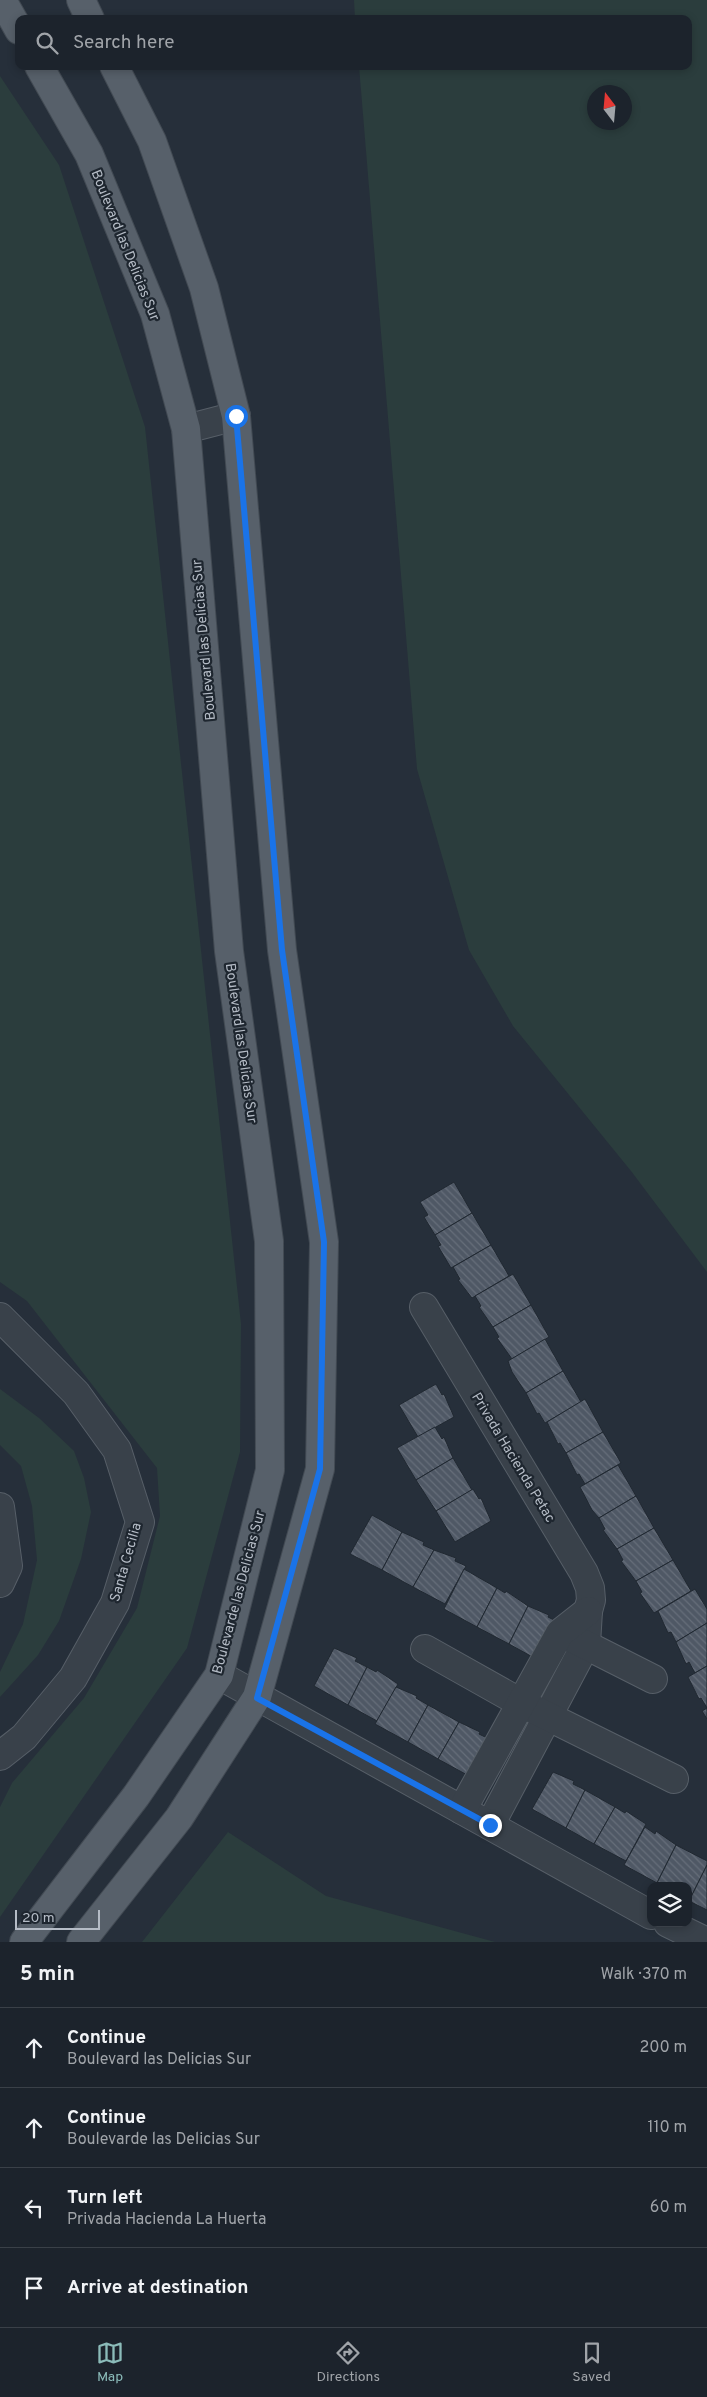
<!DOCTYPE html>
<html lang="en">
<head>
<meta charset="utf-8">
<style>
	body { margin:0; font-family:Overpass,sans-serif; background:#292f38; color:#f1f3f6 }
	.controls { position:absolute; right:15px; bottom:15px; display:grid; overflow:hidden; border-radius:10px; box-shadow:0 2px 8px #0003 }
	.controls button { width:45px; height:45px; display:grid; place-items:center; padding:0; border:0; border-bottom:1px solid #3a4048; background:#1c232c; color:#f1f3f6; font:25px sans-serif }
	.compass { position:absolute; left:587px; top:85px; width:45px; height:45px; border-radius:50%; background:#1c232c; box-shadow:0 2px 8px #0003; rotate:344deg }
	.scale { position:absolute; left:15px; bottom:12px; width:85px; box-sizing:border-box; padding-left:5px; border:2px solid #b5bcc6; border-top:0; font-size:14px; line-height:18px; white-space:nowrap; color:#b5bcc6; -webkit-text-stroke:4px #1e262f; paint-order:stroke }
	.stop { position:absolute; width:15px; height:15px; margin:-11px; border:4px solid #1a73e8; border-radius:50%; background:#fff }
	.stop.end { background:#1a73e8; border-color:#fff; box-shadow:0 1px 5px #0008 }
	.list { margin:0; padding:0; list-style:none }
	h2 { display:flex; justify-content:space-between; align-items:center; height:65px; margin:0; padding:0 20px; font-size:21px }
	h2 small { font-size:16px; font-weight:400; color:#a0a4a9 }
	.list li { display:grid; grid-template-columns:32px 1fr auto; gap:15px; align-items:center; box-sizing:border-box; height:80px; padding:0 20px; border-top:1px solid #3a4048 }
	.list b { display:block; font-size:19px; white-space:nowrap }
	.list p { margin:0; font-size:16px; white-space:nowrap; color:#a0a4a9 }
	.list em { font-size:16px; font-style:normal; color:#a0a4a9 }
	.icon { flex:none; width:28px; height:28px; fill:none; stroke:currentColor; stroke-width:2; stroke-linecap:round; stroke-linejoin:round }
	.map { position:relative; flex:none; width:707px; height:1942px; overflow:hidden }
	.search { position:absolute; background:#1c232c; box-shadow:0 2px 8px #0003; left:15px; right:15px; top:15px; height:55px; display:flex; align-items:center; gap:12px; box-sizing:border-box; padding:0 18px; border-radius:10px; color:#a0a4a9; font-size:19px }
	.sheet { height:385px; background:#1c232c }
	nav { display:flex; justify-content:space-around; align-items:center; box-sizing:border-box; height:70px; border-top:1px solid #3a4048; background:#1c232c; font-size:14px; color:#a0a4a9 }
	nav a { display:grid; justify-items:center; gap:2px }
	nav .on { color:#8bbbb9 }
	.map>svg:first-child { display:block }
	.green { fill:#2b3d3d; fill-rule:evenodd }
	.building { fill:url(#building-back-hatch); stroke:#202831 }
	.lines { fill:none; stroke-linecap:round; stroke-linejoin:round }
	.minor-casing { stroke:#575f68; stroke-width:30 }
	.major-casing { stroke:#424a53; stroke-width:30 }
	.minor { stroke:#39414a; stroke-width:28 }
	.major { stroke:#57606a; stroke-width:28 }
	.route { stroke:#1a73e8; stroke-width:6 }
	.labels { text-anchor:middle; stroke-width:4.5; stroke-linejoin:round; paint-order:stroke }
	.street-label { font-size:14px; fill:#b5bcc6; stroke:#1e262f }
</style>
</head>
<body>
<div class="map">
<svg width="707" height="1942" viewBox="0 0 707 1942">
	<defs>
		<pattern id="building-back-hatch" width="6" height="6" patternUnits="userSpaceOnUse" patternTransform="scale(1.25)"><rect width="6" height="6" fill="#4f5865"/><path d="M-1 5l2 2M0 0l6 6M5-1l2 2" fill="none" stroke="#666e7a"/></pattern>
	</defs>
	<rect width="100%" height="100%" fill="#262f3a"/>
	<!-- green -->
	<g class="green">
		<path d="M354,0H707V1272L631,1171L513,1026L469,950L417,769L359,66H688V19H355ZM624,92V122H594V92Z"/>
		<path d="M0,76L59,165L145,427L241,1324L240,1452L187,1648L0,1917V1807L12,1783L84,1698L137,1608L160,1516L157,1468L27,1301L0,1282Z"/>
		<path d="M0,1389L39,1418L74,1451L84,1478L91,1512L81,1559L59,1621L38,1655L0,1697V1672L23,1624L37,1560L32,1506L21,1466L0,1445Z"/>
		<path d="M228,1832L326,1896L495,1942H142Z"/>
	</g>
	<!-- building -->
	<g class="building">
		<path d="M454,1182L472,1213L435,1235L424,1217L428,1215L420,1202Z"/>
		<path d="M472,1213L491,1245L451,1268L438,1246L441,1245L435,1235Z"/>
		<path d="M491,1245L509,1276L472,1298L458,1280L460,1279L453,1267Z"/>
		<path d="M513,1274L531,1305L493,1327L479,1307L481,1306L475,1296Z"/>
		<path d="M531,1305L549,1337L512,1359L497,1338L499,1337L493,1327Z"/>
		<path d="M545,1339L563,1371L526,1393L512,1372L508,1361Z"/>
		<path d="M563,1371L581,1402L545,1423L539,1413L537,1414L526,1393Z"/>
		<path d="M436,1384L442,1395L444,1394L454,1417L418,1437L399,1405Z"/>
		<path d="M585,1399L603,1432L566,1453L560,1443L558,1444L547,1422Z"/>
		<path d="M435,1427L442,1439L444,1437L453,1458L416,1480L397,1448Z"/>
		<path d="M603,1432L621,1463L585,1484L579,1474L577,1475L566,1453Z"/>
		<path d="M453,1458L472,1490L436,1511L416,1480Z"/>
		<path d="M618,1465L636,1496L599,1518L592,1510L580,1487Z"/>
		<path d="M473,1489L479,1499L481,1498L491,1521L455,1542L436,1511Z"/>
		<path d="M636,1496L654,1528L617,1549L603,1530L605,1529L599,1518Z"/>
		<path d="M372,1515L402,1532L382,1570L350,1554Z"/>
		<path d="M654,1528L673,1560L636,1581L621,1561L623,1560L617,1549Z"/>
		<path d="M402,1532L424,1542L423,1545L434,1550L413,1587L382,1570Z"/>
		<path d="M434,1550L456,1558L455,1561L466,1566L445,1604L413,1587Z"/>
		<path d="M673,1560L691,1591L654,1613L640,1593L642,1592L636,1581Z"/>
		<path d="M464,1569L497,1588L477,1627L444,1609Z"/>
		<path d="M497,1588L505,1593L506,1591L528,1606L509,1644L477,1627Z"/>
		<path d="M695,1589L707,1609V1623L676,1642L671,1632L668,1633L658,1611Z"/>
		<path d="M528,1606L549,1615L548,1617L558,1622L538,1660L509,1644Z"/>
		<path d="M707,1623V1666L695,1673L689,1662L686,1664L676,1642Z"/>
		<path d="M334,1648L357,1658L355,1661L367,1667L348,1705L314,1686Z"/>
		<path d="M707,1666V1708L701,1698L699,1699L688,1677Z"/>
		<path d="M367,1667L376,1672L377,1670L398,1684L377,1721L348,1705Z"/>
		<path d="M396,1687L417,1696L416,1698L428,1705L408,1742L375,1724Z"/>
		<path d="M428,1705L459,1722L438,1759L408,1742Z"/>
		<path d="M707,1708V1719L702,1711Z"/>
		<path d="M459,1722L480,1732L479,1734L489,1739L469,1776L438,1759Z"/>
		<path d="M553,1772L574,1781L573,1784L585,1790L566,1828L532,1809Z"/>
		<path d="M585,1790L615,1807L594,1844L566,1828Z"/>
		<path d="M615,1807L625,1813L626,1811L646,1824L626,1861L594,1844Z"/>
		<path d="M645,1827L655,1834L656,1831L676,1845L657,1883L624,1865Z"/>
		<path d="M676,1845L707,1861V1865L689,1901L688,1886H662L657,1883Z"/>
		<path d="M707,1865V1910L689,1901Z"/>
	</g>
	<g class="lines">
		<!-- minor casing -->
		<g class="minor-casing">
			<g id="minor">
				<path d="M186,429L236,416"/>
				<path d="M424,1307L584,1573L590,1588L591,1600L588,1611L586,1644L490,1825"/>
				<path d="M0,1317L76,1393L117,1450L140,1522L115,1603L73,1678L24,1737L0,1756"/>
				<path d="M0,1507L8,1566L0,1583"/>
				<path d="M568,1636L653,1679"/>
				<path d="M425,1649L521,1703L674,1779"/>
				<path d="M219,1675L651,1915"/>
				<path d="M462,1810L560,1633L588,1611"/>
				<path d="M668,1923L707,1942"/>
			</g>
		</g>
		<!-- major casing -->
		<g class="major-casing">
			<g id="major">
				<path d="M2,0L19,30"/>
				<path d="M81,0L90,19"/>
				<path d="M24,1942L136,1796L219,1675L270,1470L269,1241L229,951L186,429L155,314L89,154L39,66"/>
				<path d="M81,1942L179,1818L257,1697L320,1469L324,1242L282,950L236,416L204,288L152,141L114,66"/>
			</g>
		</g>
		<!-- minor -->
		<use href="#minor" class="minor"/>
		<!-- major -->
		<use href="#major" class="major"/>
	</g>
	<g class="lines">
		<!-- route -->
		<path class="route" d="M236,416L282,950L324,1242L320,1469L257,1698L490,1825"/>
	</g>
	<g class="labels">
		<!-- street labels -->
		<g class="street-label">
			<text transform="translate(126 245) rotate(68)" y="5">Boulevard las Delicias Sur</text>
			<text transform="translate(203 640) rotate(-95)" y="5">Boulevard las Delicias Sur</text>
			<text transform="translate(242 1043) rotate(82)" y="5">Boulevard las Delicias Sur</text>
			<text transform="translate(514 1457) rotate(59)" y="5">Privada Hacienda Petac</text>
			<text transform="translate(125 1562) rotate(-74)" y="5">Santa Cecilia</text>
			<text transform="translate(238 1592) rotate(-75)" y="5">Boulevarde las Delicias Sur</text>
		</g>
	</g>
</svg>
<div class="controls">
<button><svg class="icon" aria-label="layers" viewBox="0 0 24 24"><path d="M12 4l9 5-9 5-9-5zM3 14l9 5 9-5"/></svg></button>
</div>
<svg class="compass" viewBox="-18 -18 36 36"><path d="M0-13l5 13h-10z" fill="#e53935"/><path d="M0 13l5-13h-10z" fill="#a0a4a9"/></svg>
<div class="scale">20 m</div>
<div class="stop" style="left:236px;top:416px"></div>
<div class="stop end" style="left:490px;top:1825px"></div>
<div class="search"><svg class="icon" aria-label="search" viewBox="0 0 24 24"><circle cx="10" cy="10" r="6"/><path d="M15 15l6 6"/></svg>Search here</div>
</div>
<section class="sheet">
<h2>5 min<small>Walk · 370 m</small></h2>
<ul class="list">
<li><svg class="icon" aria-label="ahead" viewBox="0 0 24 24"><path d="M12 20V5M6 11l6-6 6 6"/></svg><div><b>Continue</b><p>Boulevard las Delicias Sur</p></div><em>200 m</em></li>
<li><svg class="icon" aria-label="ahead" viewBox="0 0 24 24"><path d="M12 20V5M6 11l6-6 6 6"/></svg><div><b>Continue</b><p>Boulevarde las Delicias Sur</p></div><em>110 m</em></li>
<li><svg class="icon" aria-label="left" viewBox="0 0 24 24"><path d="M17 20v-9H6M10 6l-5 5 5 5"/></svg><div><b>Turn left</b><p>Privada Hacienda La Huerta</p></div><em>60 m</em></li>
<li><svg class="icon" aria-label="arrive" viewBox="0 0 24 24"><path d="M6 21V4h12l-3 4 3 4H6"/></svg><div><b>Arrive at destination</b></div></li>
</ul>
</section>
<nav>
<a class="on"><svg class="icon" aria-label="map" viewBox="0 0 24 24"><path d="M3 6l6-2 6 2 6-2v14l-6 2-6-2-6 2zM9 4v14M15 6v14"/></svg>Map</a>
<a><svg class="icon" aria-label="directions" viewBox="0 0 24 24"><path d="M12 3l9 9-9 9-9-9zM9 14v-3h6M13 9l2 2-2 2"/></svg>Directions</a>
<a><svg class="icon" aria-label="saved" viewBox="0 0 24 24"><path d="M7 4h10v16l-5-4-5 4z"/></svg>Saved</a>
</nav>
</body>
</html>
